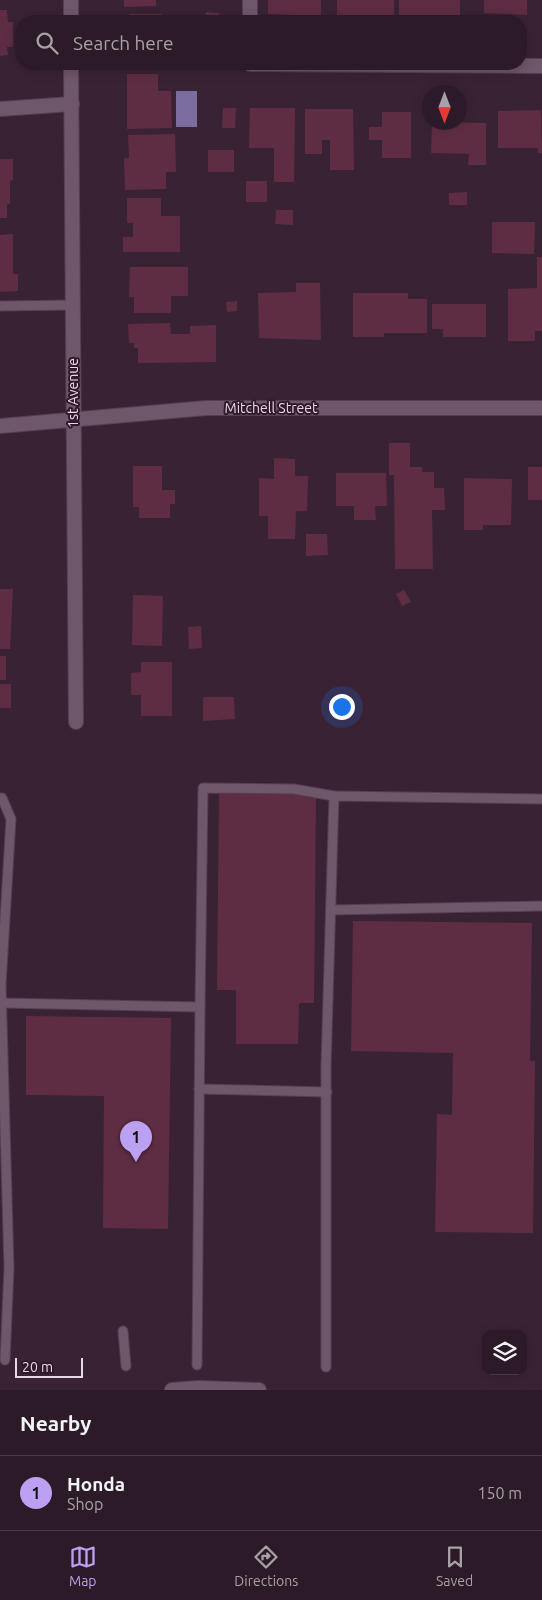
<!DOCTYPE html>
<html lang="en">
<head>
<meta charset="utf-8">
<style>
	body { margin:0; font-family:Ubuntu,sans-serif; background:#342330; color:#f1f3f6 }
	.controls { position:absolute; right:15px; bottom:15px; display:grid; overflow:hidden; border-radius:10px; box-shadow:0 2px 12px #0003 }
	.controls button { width:45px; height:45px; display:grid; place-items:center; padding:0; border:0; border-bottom:1px solid #483845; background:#2c1a28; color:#f1f3f6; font:25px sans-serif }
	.compass { position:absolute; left:422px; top:85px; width:45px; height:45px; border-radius:50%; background:#2c1a28; box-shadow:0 2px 12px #0003; rotate:180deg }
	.scale { position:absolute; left:15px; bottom:12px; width:68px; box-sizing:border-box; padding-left:5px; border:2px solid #e8d8e4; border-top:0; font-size:14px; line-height:18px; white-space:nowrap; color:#e8d8e4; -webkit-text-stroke:4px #2f192b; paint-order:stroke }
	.you { position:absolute; left:341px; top:706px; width:18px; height:18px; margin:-12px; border:4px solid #fff; border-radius:50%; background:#1a73e8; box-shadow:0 0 0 8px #1a73e833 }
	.badge { display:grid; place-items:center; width:32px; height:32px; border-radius:50%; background:#bca0f2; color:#111; font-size:16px; font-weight:700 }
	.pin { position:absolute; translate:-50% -41px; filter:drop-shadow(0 1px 2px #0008) }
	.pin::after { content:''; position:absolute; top:26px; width:18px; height:15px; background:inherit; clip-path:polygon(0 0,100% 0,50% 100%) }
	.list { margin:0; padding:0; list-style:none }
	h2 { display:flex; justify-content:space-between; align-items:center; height:65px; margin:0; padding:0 20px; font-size:21px }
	h2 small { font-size:16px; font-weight:400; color:#a6a1a8 }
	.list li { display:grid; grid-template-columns:32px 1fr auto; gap:15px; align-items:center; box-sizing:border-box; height:75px; padding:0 20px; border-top:1px solid #483845 }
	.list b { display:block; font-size:19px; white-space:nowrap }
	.list p { margin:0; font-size:16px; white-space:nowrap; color:#a6a1a8 }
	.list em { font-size:16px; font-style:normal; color:#a6a1a8 }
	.icon { flex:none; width:28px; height:28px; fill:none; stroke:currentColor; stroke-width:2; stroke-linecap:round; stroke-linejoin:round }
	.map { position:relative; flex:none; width:542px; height:1390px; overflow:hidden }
	.search { position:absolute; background:#2c1a28; box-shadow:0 2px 12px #0003; left:15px; right:15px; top:15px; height:55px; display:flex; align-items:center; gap:12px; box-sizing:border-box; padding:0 18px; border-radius:20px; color:#a6a1a8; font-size:19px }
	.sheet { height:140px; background:#2c1a28 }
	nav { display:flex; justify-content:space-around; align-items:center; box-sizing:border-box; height:70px; border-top:1px solid #483845; background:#2c1a28; font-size:14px; color:#a6a1a8 }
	nav a { display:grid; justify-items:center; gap:2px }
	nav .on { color:#bca0f2 }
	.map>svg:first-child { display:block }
	.water { fill:#7b6d9e }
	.building { fill:#5e2d43 }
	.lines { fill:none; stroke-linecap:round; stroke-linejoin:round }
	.service-casing { stroke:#544050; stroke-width:11 }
	.minor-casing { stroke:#544050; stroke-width:16 }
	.tertiary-casing { stroke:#544050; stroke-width:16 }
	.service { stroke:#70566a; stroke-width:9 }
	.minor { stroke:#70566a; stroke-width:14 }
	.tertiary { stroke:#70566a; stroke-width:14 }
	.labels { text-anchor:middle; stroke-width:4; stroke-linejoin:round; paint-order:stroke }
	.street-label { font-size:14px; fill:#e8d8e4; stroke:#2f192b }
</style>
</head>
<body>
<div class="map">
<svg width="542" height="1390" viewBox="0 0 542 1390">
	<rect width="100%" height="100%" fill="#3a2235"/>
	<!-- water -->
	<rect class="water" x="176" y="91" width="21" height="36"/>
	<!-- building -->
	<g class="building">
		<path d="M124,0H156V6L124,7Z"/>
		<path d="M268,0H321V20L292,19V15L268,14Z"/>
		<path d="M337,0H394V20H361V16H337Z"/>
		<rect x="399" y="0" width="61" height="21"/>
		<path d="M484,0H527V15L484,13Z"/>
		<path d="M0,10H7L8,22H13V47H7L8,55L0,56Z"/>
		<path d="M206,12L219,13V21H205Z"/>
		<rect x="129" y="14" width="33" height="7"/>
		<path d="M127,74H158V91H171L172,128L127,129Z"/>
		<path d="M223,108H236L235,128H222Z"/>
		<path d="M250,108H295L294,182H274V148H249Z"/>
		<path d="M305,109H353L354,170H330V140H322V154H305Z"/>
		<path d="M541,110L542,153H538V148H498V111Z"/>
		<path d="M382,112H411V158H382V140H369V127H382Z"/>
		<path d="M432,122L486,123V165H468L469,154L431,153Z"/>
		<path d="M175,134L176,172H166V189L125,190L124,158H129L128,135Z"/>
		<rect x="208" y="150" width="26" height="22"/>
		<path d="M0,159H13V180L10,181V204H7V218H0Z"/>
		<rect x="246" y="181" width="21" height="21"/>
		<path d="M467,192V205H449V193Z"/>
		<path d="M127,198H161V216H180V252H123V237H133V223H127Z"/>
		<path d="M276,210H293V225L275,224Z"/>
		<path d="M492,222H535L534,254L492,253Z"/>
		<path d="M13,234V274H18V291L0,292V235Z"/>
		<path d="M537,257H542V331H535V341H508V289L537,288Z"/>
		<path d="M130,267H188V296H171V313H134V297H129Z"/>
		<path d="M296,283H320L321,340L259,338L258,293L296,292Z"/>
		<path d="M353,293H408V299H427V333H384V337H353Z"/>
		<path d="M237,301V311L227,312L226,302Z"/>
		<path d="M432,304H486V337H443V329H432Z"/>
		<path d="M170,323L171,334H190V326L216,325V362L138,363V348H134V343H129L128,324Z"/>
		<path d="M389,443H410V467H422V472H434V488H444L445,510H432L433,569H395L394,475H389Z"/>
		<path d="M274,458L295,459V476H308L307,511H296L295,539H268V516H259V478L274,479Z"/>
		<path d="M133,466H162V490H175V504H170V518H139V507H133Z"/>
		<rect x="528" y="467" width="14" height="33"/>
		<path d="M336,473H386L387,506H375L376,520H354V506H336Z"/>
		<path d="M464,478L512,479L511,525H483V530H464Z"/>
		<path d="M306,534H327L328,555L306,556Z"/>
		<path d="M0,589H13L10,649H0Z"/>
		<path d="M404,590L411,602L402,606L396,594Z"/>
		<path d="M133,595L163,596L162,646L132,645Z"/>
		<path d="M201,626L202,648L189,649L188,627Z"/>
		<rect x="0" y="656" width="6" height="24"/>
		<path d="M141,662H172V716H141V695H131V673L141,672Z"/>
		<rect x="0" y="684" width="11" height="24"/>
		<path d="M203,697H234L235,719L203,721Z"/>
		<path d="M219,793L316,794L314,1003H299L298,1044H236V990H217Z"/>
		<path d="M353,921L532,923L530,1061H535L533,1233L435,1232L437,1114L452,1115L453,1053L351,1051Z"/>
		<path d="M26,1016L171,1018L168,1229L103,1228L104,1096L26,1095Z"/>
	</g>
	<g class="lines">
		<!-- service casing -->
		<g class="service-casing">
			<g id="service">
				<path d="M0,306L73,305"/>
				<path d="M0,798H2L11,819L1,985L9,1268L5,1360"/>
				<path d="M331,910L542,906"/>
				<path d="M2,1003L200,1007L197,1365"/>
				<path d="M200,1007L203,788L294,789L334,796"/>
				<path d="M199,1089L327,1092"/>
				<path d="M123,1331L126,1366"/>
				<path d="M326,1367V1066L334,796L542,799"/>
			</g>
		</g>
		<!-- minor casing -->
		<g class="minor-casing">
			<g id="minor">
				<path d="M71,0V21"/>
				<path d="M250,0V21"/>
				<path d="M71,64L76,722"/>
				<path d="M250,64L542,66"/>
				<path d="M0,109L72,104"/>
				<path d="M0,426L206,408H542"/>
			</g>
		</g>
		<!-- tertiary casing -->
		<g class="tertiary-casing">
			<path id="tertiary" d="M172,1390L198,1388L259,1390"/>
		</g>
		<!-- service -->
		<use href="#service" class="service"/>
		<!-- minor -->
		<use href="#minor" class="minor"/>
		<!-- tertiary -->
		<use href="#tertiary" class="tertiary"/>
	</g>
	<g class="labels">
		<!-- street labels -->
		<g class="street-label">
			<text transform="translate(73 393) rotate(-90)" y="5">1st Avenue</text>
			<text x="271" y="413">Mitchell Street</text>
		</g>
	</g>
</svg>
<div class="controls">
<button><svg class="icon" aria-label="layers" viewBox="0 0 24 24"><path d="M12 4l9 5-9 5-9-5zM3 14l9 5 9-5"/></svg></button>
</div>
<svg class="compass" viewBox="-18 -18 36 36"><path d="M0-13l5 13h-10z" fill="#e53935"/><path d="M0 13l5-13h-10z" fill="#a6a1a8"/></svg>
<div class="scale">20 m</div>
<div class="you"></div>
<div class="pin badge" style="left:136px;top:1162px">1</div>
<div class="search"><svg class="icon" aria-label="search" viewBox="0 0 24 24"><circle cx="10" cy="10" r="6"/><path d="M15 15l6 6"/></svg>Search here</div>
</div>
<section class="sheet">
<h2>Nearby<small></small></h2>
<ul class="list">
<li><span class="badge">1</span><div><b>Honda</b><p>Shop</p></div><em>150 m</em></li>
</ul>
</section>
<nav>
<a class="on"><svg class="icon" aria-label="map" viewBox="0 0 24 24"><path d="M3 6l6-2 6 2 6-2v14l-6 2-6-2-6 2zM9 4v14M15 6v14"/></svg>Map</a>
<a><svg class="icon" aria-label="directions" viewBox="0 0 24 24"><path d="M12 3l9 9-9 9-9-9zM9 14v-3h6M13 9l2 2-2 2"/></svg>Directions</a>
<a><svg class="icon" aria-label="saved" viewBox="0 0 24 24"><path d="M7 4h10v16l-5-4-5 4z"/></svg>Saved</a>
</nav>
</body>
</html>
